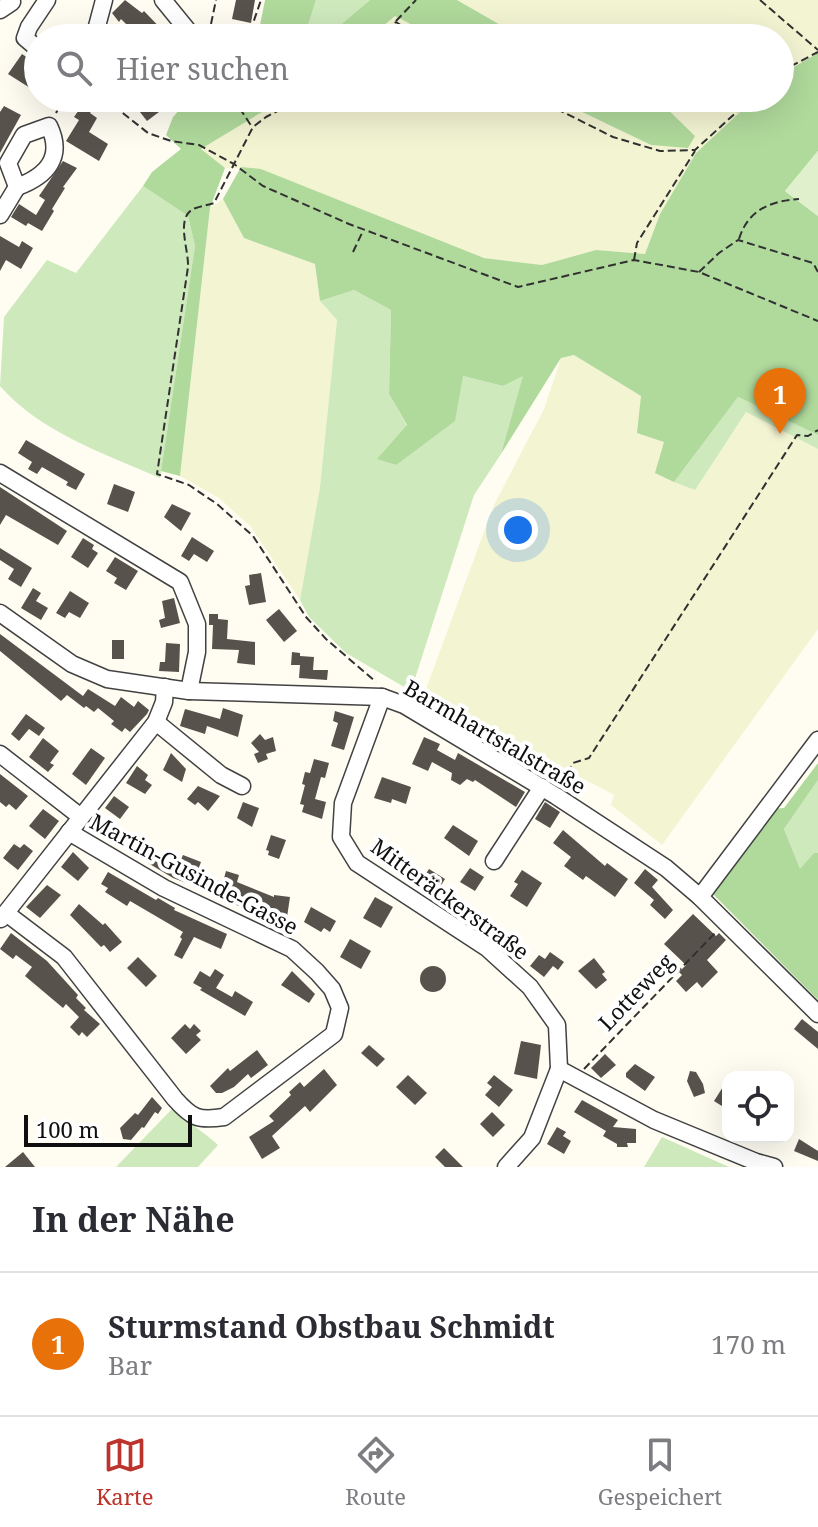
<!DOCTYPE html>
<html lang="de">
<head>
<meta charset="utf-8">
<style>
	body { margin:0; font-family:"Noto Serif",serif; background:#f7f7f7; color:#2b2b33 }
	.controls { position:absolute; right:24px; bottom:24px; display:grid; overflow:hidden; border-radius:16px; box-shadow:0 8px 32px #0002 }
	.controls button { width:72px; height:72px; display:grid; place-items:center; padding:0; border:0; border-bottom:2px solid #e1e1e2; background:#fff; color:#2b2b33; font:40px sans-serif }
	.scale { position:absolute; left:24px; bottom:20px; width:168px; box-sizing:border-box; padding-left:8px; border:4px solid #0f0f0f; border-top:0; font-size:22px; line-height:28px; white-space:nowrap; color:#0f0f0f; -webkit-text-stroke:6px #fff; paint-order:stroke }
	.you { position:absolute; left:518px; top:530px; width:28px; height:28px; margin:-20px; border:6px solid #fff; border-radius:50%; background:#1a73e8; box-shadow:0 0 0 12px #1a73e833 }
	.badge { display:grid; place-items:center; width:52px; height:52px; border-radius:50%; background:#bc342b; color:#fff; font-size:26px; font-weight:700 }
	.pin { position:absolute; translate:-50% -66px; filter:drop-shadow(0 2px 4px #0008) }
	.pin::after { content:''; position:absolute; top:42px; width:28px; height:24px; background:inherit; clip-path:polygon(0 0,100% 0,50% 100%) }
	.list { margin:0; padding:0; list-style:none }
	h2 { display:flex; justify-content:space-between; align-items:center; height:104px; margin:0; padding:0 32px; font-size:34px }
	h2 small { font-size:26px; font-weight:400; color:#7c7c81 }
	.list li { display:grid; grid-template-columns:52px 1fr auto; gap:24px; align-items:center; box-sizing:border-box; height:144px; padding:0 32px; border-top:2px solid #e1e1e2 }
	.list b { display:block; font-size:30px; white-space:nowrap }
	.list p { margin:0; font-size:26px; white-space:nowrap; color:#7c7c81 }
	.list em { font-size:26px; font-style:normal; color:#7c7c81 }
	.icon { flex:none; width:44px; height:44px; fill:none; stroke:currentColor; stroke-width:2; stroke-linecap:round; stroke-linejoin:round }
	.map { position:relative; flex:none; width:818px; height:1167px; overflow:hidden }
	.search { position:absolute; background:#fff; box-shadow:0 8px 32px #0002; left:24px; right:24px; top:24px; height:88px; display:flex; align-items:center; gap:20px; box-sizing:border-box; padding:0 28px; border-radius:44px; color:#7c7c81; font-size:30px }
	.sheet { height:248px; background:#fff }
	nav { display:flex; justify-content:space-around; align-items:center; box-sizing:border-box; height:112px; border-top:2px solid #e1e1e2; background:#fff; font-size:22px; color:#7c7c81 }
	nav a { display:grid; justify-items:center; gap:4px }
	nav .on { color:#bc342b }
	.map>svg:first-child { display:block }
	.farmland { fill:#f3f4d2 }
	.green { fill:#cee9bc }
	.forest { fill:#b0d99c }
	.pitch { fill:#e0f0cd }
	.building { fill:#58524c }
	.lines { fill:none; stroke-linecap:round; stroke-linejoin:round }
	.minor-casing { stroke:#424242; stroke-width:19 }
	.path { stroke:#313131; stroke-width:2; stroke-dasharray:8 4; stroke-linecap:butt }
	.minor { stroke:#fff; stroke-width:16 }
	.labels { text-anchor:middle; stroke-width:8; stroke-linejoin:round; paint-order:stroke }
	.street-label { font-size:22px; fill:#0f0f0f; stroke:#fff }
</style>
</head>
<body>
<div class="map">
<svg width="818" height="1167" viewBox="0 0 818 1167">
	<rect width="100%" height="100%" fill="#fffdf2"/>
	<!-- farmland -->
	<g class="farmland">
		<path d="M457,0H818V53L780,75V38H523Z"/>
		<path d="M395,16L437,38H369Z"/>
		<path d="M297,98H553L651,145L695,136L656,98H755L696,153L660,214L645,254L596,250L542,265L484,258L261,169L225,168L201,149L262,112Z"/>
		<path d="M223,199L244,238L315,264L320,301L337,320L320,487L300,600L251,527L219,498L180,476L210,208Z"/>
		<path d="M574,355L641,396L665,442L694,490L746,412L818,449V629L662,845L611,805L614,795L519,745L516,751L423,697L494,505L544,409L561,358Z"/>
	</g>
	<!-- green -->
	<g class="green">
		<path d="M316,0H370L325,38H304Z"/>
		<path d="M143,186L188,216L195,246L160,478C105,454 40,432 0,386L4,317L47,260L76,273Z"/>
		<path d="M354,290L391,310L389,394L407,426L378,459L396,465L463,376L503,386L524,375L501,454L474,495L411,691L346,653L309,617L300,600L320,487L337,320L320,301Z"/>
		<path d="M738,397L818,435V449L746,412L695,490L674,482Z"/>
		<path d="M818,780V853H814L800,870L784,829Z"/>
		<path d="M172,1109C187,1122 203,1131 218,1145L198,1167H116Z"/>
		<path d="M662,1137L729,1167H644Z"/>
	</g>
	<!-- forest -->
	<g class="forest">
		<path d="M265,0H316L304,38H253L258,35Z"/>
		<path d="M370,0H457L523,38H437L395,16L369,38H325Z"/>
		<path d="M818,53V151L785,191L818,216V435L738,397L674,482L655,473L664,442L637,433L641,396L574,355L561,358L501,454L523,376L503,386L463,376L455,421L396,465L377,459L407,425L389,394L391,310L354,290L320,301L315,264L244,238L223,199L241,167L261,169L484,258L542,265L596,250L645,254L660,214L696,153L755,98H780V75Z"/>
		<path d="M190,98H297L262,112L201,149L225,168L210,208L180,476L161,471L195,246L188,216L143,186L152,172L181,149L166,135L173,117Z"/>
		<path d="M553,98H656L695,136L688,148L651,145Z"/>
		<path d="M818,763V780L784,829L800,869L814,853H818V1000L701,882L757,810L784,808Z"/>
	</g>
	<!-- pitch -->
	<path class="pitch" d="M818,151V216L785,191Z"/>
	<!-- building -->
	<g class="building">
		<path d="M125,0L142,13L144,11L170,38H140L121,19L119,22L112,13Z"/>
		<path d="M236,0H255L251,23L232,19Z"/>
		<path d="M22,54L38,65V93L8,74Z"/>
		<path d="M79,98H89L97,103L90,113L97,118L89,132L108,144L99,161L66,141L79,120L74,117L81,107L75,104Z"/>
		<path d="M129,98H155L163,109L147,121Z"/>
		<path d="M4,106L21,115L0,153V112Z"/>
		<path d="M63,161L77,168L63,187L65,188L52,209L54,211L42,231L28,223L26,226L11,217L19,204L36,215L45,200L39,196Z"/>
		<path d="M0,236L19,247L22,241L33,248L21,269L6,260L0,271Z"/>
		<path d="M26,440L85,474L76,490L66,485L68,482L42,467L37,474L28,469L32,462L18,453Z"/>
		<path d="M114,484L135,492L128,512L107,504Z"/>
		<path d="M0,487L67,531L58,545L6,515L0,525Z"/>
		<path d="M172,504L191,513L181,531L164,517Z"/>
		<path d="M192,537L214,551L207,562L194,554L189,561L181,556Z"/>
		<path d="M83,538L94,545L92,549L98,553L88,568L71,557Z"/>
		<path d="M0,548L32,568L21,587L8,579L14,569L0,560Z"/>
		<path d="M115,557L138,571L126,590L114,583L117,578L106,571Z"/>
		<path d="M261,573L266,602L249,605L245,586L250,585L249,575Z"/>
		<path d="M33,588L41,593L36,601L48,608L41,620L21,608Z"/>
		<path d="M70,591L89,603L80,618L69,612L65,618L56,613Z"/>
		<path d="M174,598L180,623L161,628L159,620L165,618L162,601Z"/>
		<path d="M279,609L297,631L284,642L266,620Z"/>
		<path d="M209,614H218V619L228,620L227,639L255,642V665L237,663L239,650L212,649L213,625H209Z"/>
		<path d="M0,634L83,696L88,689L115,706L121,697L134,707L138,701L149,710L147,714L130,732L125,728L122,732L111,724L114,721L98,708L94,712L86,706L84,708L67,695L61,701L0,651Z"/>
		<rect x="112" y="640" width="12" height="19"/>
		<path d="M166,643L180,644L179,672L159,671L160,662H165Z"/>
		<path d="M292,652L300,653V656L314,657L313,670H328L327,680L299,678L300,665H291Z"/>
		<path d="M223,708L243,715L238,737L207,726L205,734L180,726L185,709L220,719Z"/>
		<path d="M335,711L354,717L344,750L331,746L338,723L333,721Z"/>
		<path d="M26,714L45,728L39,736L29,729L19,741L11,734Z"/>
		<path d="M260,734L265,740L273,737L276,751L266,754L268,759L258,763L254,754L259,752L251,743Z"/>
		<path d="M424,737L440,744L437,750L455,760L458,753L525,792L516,807L475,780L473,782L467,779L460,785L451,780L452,773L432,762L428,771L412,764Z"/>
		<path d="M43,738L59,751L50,763L54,765L48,772L29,757Z"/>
		<path d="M91,748L105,758L86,785L72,774Z"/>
		<path d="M171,753L186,769L182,782L163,770Z"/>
		<path d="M314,759L329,763L325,778L321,777L315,799L326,802L322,819L302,812L304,805L300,804L305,785L302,784L305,772L310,773Z"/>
		<path d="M137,766L148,775L145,780L152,785L145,794L126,783Z"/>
		<path d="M0,774L28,796L16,810L9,804L6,807L0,802Z"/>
		<path d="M382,777L411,787L406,804L392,799L391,803L374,798Z"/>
		<path d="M198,786L220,796L208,811L198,802L195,805L187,799Z"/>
		<path d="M114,796L129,807L120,819L105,808Z"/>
		<path d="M243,802L259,808L252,827L237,818Z"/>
		<path d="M545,802L560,812L550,828L535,819Z"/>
		<path d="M43,809L59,821L45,839L29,826Z"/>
		<path d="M453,825L478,841L469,856L444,838Z"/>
		<path d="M563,830L605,866L607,863L628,879L615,897L586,876L583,880L564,866L571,857L553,843Z"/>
		<path d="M271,835L286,840L279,859L268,855L269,851L266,850Z"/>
		<path d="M14,844L20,848L24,844L33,851L18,870L3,858Z"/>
		<path d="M73,852L89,868L78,881L61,867Z"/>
		<path d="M154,852L178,866L183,855L201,862L197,873L223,882L226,871L239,875L237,882L274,897V895L290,897L286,924L265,920L241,909L242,907L220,899L221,896L173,878L148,863Z"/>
		<path d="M470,868L484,877L475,891L460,882Z"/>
		<path d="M429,869L445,879L437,892L421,881Z"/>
		<path d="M645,869L658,880L652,887L673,910L665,919L650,905L654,900L634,883Z"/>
		<path d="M522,870L542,883L527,907L510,896L518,884L514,882Z"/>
		<path d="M108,872L156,900L158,898L175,908L174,910L227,934L221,949L194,937L182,959L174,955L182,939L180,937L183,932L130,901L127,906L105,892L108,888L101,884Z"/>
		<path d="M47,885L61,895L40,918L26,907Z"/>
		<path d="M375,897L393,907L381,928L363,918Z"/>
		<path d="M79,904L103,925L105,923L122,942L110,952L104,945L101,947L70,915Z"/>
		<path d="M311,907L336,921L330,932L324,928L321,932L304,922Z"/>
		<path d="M693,914L716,936L719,933L726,940L707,960L718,972L702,988L697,982L686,992L676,981L682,975L679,972L686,965L664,944Z"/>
		<path d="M11,933L47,961L78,995L76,998L86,1008L84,1010L100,1024L87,1037L82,1032L79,1036L70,1027L79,1017L66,1004L63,1008L25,976L32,967L16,955L13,959L0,949Z"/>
		<path d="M350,939L371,951L361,969L340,957Z"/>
		<path d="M550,952L564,962L558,970L553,966L544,977L530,966L539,955L545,959Z"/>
		<path d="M138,957L157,976L146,987L127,968Z"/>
		<path d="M594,958L605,972L602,974L607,980L596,989L578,971Z"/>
		<circle cx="433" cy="979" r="13"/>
		<path d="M215,969L224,975L216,988L232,997L235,991L253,1002L245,1016L200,990L202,988L193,983L200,971L210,977Z"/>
		<path d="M292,971L315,994L309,1003L281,985Z"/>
		<path d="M802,1019L818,1032V1049L794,1029Z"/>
		<path d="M185,1024L190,1029L194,1024L201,1031L196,1035L201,1040L186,1054L171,1038Z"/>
		<path d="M521,1041L541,1045L537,1079L514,1074Z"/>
		<path d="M369,1045L385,1059L377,1067L361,1053Z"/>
		<path d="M257,1050L268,1065L251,1078L248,1074L234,1087L222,1093H216L210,1086L228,1068L230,1071Z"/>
		<path d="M605,1054L616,1065L601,1078L591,1068Z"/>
		<path d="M635,1064L655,1077L645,1091L626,1077V1073Z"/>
		<path d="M324,1069L337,1085L310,1112L305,1106L272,1136L280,1148L262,1159L249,1137L274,1121L269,1116L291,1095L289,1092L300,1082L304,1087Z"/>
		<path d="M690,1071L696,1072L703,1084L705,1093L694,1097L687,1081Z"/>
		<path d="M408,1075L427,1093L415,1105L396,1087Z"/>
		<path d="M494,1075L513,1090L499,1107L485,1095L492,1087L487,1083Z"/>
		<path d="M728,1079V1103L725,1108L714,1101Z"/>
		<path d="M152,1097L162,1108L158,1114L155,1112L144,1128L142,1127L131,1140L123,1139L120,1128L135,1113L138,1115Z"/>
		<path d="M582,1100L618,1120L613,1127L636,1129V1143H627L628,1147H617V1144L603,1136L606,1131L574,1112Z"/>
		<path d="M492,1112L505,1125L493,1137L480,1124Z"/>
		<path d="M557,1127L566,1132L563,1136L571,1141L564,1154L547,1144Z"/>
		<path d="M799,1139L818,1151V1161L794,1151Z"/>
		<path d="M444,1148L463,1167H445L435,1157Z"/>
		<path d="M23,1152L35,1167H5Z"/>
	</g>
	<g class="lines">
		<!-- minor casing -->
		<g class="minor-casing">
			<g id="minor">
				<path d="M104,0L96,30L111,38"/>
				<path d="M163,0L194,38"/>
				<path d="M0,10L12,2"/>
				<path d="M38,49L25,38L29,27L47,0"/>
				<path d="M49,126C64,157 47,176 17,187L8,163L24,135Z"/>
				<path d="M0,215L17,187"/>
				<path d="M0,473L180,582L197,624V652L189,691"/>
				<path d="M0,613L72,664L107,679L189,691L382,697L404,705L556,796L666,868L700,897L818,1014"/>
				<path d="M382,697L343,803L341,837L357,863L487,948L530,987L557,1025L559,1069L532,1138L506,1167"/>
				<path d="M156,722L221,775L242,786"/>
				<path d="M0,754L81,817"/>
				<path d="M494,861L542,787"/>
				<path d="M700,897L818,740"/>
				<path d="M6,913L64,957L175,1099C192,1118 198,1121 224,1117L334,1034L340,1008L332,989L317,972L292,949L164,888L69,832"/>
				<path d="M1,919L156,722L164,702L165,687"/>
				<path d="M559,1069L654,1120L756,1162L774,1167"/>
			</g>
		</g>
		<!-- path -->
		<g class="path">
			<path d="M760,0L818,50"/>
			<path d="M396,21L416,0"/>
			<path d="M211,24L216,0"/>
			<path d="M250,32L261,0"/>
			<path d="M376,38L396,22L419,38"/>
			<path d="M780,72L818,52"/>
			<path d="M104,98L148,133L171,141L199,145L234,164L263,186L349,224L518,287L634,260L699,272L818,321"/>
			<path d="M233,98L252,127"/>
			<path d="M303,98L266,117L253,127L214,203C208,205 202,206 196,208C174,215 189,249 188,267L157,474L189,485L217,504L253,536L306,617L326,639L376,682"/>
			<path d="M535,98L613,137L660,151L695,150L752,98"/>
			<path d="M56,113L64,98"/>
			<path d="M739,239C748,210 770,201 799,199"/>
			<path d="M353,252L363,231"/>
			<path d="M634,260L637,243L695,151"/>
			<path d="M699,272L719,253L738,240L813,263L818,272"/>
			<path d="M562,784L573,763L589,758L797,435L808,436L818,430"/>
			<path d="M584,1069L716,932"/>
		</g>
		<!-- minor -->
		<use href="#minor" class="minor"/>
	</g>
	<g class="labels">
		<!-- street labels -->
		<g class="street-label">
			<text transform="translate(495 737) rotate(30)" y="8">Barmhartstalstraße</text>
			<text transform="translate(194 874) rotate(28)" y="8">Martin-Gusinde-Gasse</text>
			<text transform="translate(450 899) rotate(36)" y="8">Mitteräckerstraße</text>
			<text transform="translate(636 992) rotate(-46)" y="8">Lotteweg</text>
		</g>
	</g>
</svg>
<div class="controls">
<button><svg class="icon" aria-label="locate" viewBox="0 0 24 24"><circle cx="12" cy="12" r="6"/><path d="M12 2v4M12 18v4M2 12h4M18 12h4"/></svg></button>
</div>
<div class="scale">100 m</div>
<div class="you"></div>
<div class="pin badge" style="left:780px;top:434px;background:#e8710a">1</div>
<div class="search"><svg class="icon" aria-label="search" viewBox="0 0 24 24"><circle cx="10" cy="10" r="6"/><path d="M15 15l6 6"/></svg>Hier suchen</div>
</div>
<section class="sheet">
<h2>In der Nähe<small></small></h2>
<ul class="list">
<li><span class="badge" style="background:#e8710a">1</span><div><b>Sturmstand Obstbau Schmidt</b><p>Bar</p></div><em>170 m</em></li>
</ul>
</section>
<nav>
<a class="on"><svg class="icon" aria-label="map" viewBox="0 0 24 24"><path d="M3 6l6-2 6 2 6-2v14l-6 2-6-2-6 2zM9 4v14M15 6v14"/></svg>Karte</a>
<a><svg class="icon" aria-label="directions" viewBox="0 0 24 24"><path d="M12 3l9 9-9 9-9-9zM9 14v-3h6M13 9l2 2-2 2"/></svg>Route</a>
<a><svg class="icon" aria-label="saved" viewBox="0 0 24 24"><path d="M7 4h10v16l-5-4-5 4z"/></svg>Gespeichert</a>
</nav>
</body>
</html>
